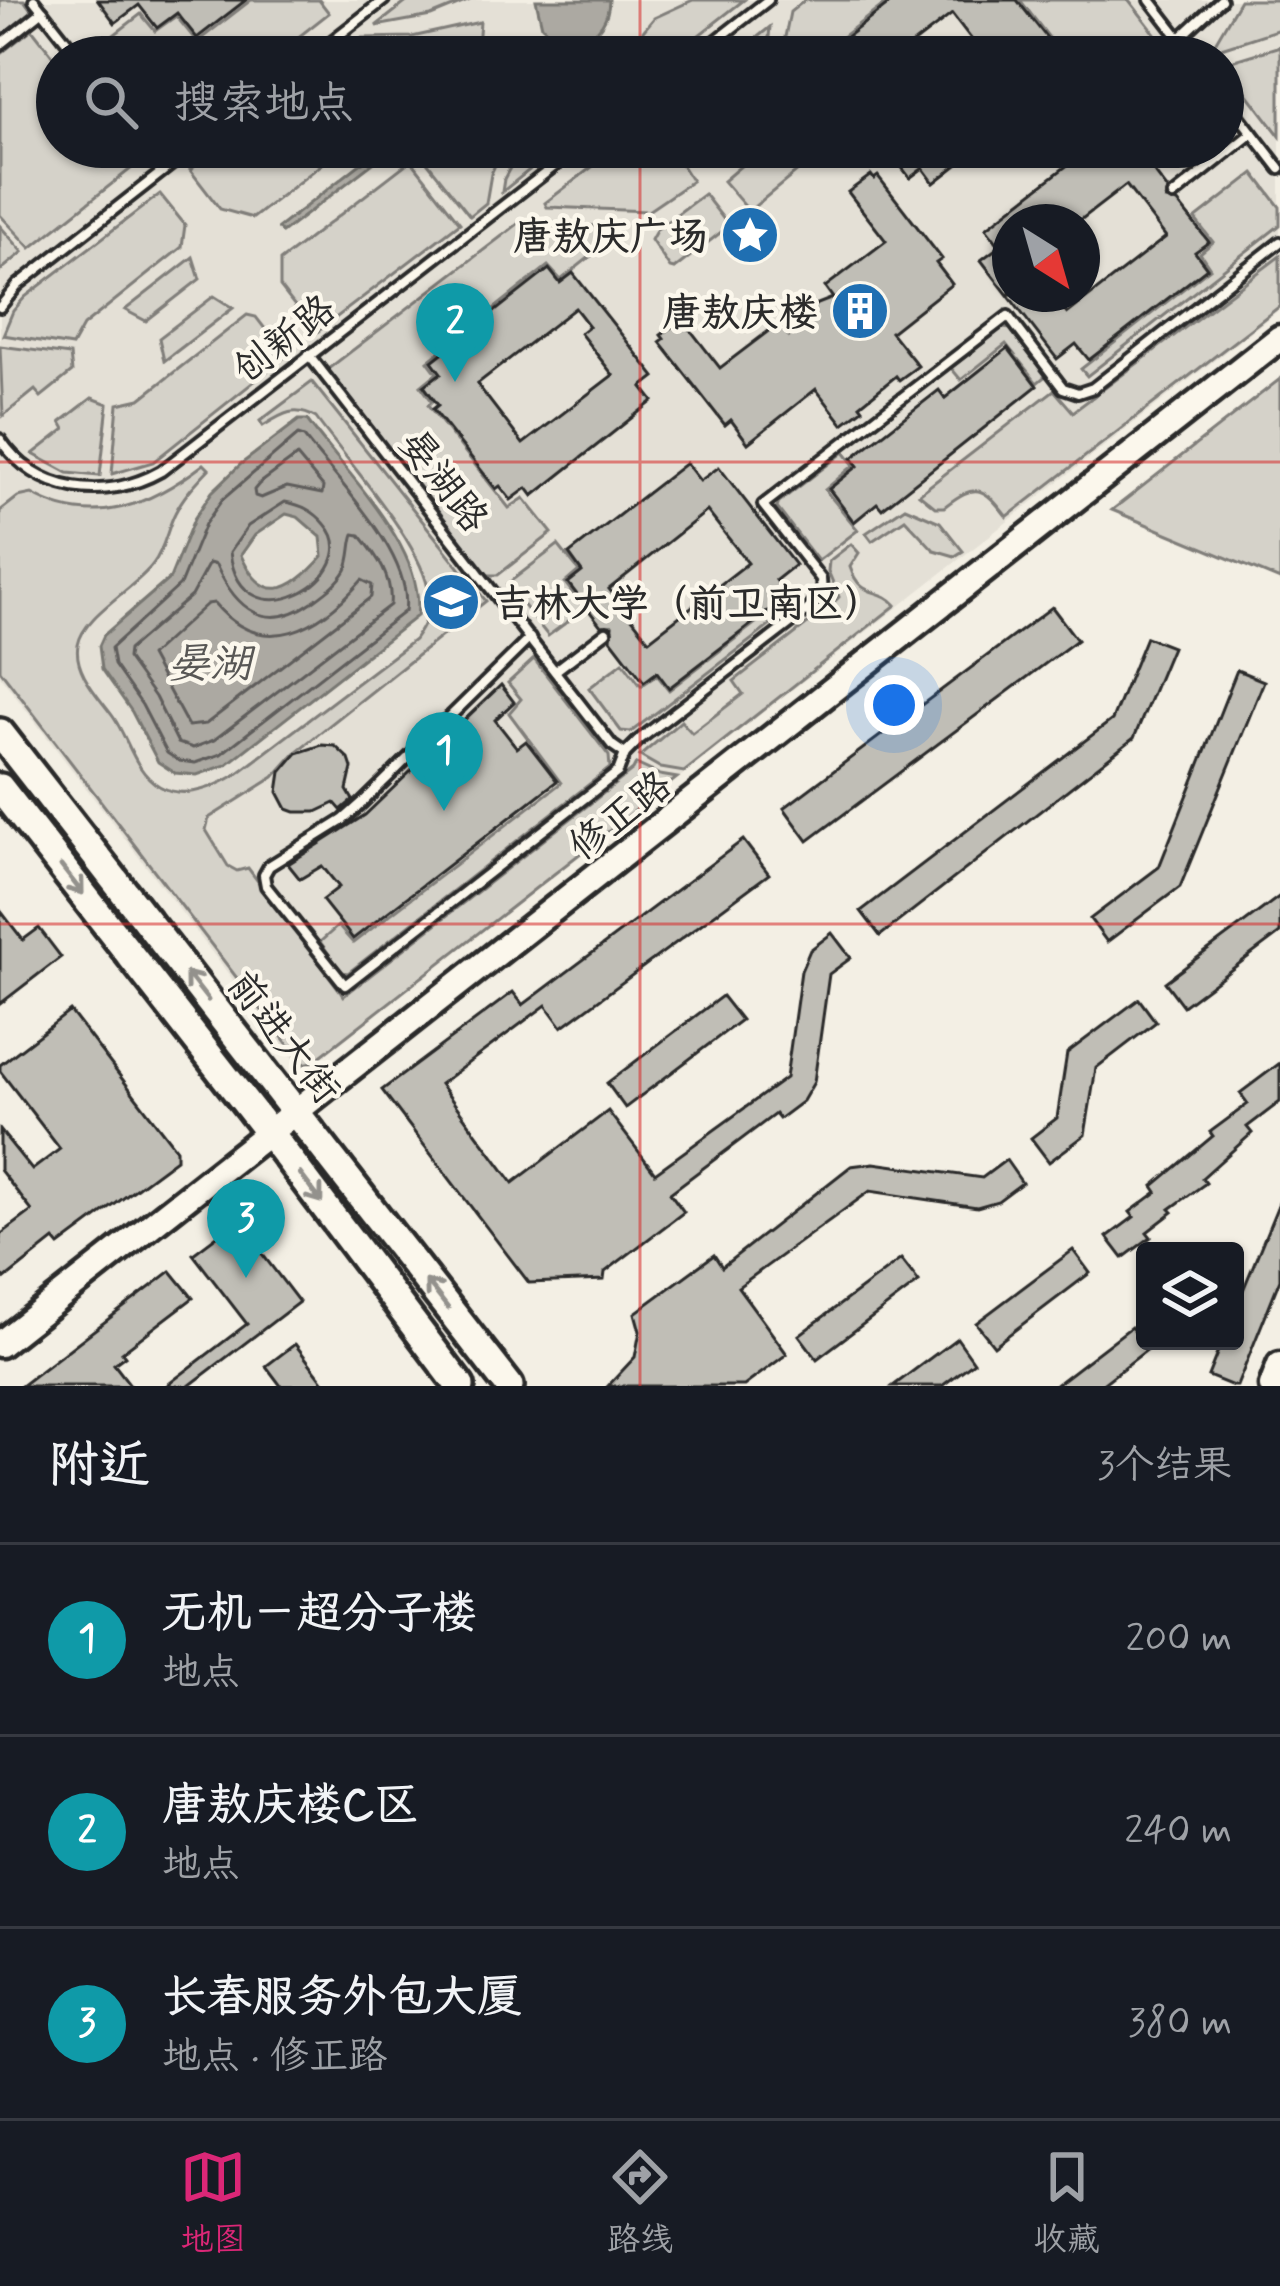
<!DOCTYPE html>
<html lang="zh">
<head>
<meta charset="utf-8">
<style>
	body { margin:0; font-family:Mynerve,"LXGW WenKai TC",sans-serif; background:#242831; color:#f1f3f6 }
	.controls { position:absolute; right:36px; bottom:36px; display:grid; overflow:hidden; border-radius:12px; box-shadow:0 3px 9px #0004 }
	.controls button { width:108px; height:108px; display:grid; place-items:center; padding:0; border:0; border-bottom:3px solid #363941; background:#171b24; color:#f1f3f6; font:60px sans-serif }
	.compass { position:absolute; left:992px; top:204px; width:108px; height:108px; border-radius:50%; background:#171b24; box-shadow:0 3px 9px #0004; rotate:143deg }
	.you { position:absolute; left:894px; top:705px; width:42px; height:42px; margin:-30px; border:9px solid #fff; border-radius:50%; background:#1a73e8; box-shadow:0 0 0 18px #1a73e833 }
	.badge { display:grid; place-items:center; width:78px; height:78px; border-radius:50%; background:#db2777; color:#fff; font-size:39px; font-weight:700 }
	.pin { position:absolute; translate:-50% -99px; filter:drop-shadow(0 3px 6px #0008) }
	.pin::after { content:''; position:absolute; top:63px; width:42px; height:36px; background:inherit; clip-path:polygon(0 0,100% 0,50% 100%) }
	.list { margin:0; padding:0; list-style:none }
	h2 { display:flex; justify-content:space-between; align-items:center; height:156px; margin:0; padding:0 48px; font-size:51px }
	h2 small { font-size:39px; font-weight:400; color:#9ea1a6 }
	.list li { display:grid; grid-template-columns:78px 1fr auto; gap:36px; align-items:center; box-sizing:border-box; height:192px; padding:0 48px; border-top:3px solid #363941 }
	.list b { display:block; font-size:45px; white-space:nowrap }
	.list p { margin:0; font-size:39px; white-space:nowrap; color:#9ea1a6 }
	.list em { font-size:39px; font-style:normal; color:#9ea1a6 }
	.icon { flex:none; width:66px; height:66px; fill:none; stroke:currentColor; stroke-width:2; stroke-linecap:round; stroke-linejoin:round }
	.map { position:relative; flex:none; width:1280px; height:1386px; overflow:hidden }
	.search { position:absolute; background:#171b24; box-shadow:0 3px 9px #0004; left:36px; right:36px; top:36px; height:132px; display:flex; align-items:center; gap:30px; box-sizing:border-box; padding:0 42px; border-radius:66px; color:#9ea1a6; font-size:45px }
	.sheet { height:732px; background:#171b24 }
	nav { display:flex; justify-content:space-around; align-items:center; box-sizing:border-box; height:168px; border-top:3px solid #363941; background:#171b24; font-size:33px; color:#9ea1a6 }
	nav a { display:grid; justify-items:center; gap:6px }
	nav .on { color:#db2777 }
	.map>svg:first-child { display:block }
	.built { fill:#e4e0d6; fill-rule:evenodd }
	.green { fill:#d5d2c9; stroke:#807e7a; stroke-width:3 }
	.water { fill:#aca9a2; stroke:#787772; stroke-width:3; fill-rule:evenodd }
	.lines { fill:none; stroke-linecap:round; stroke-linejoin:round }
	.shore { stroke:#5f5d5b; stroke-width:3 }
	.building { fill:#c0beb6; stroke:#2b2b2b; stroke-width:3; fill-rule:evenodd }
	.lane-casing { stroke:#2b2b2b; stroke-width:16 }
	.secondary-casing { stroke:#2b2b2b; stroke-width:33 }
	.primary-casing { stroke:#2b2b2b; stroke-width:36 }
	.lane { stroke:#fbf7ec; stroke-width:8 }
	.secondary { stroke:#fbf7ec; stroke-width:24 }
	.primary { stroke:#fbf7ec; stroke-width:27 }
	.oneway { stroke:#93918c }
	.grid { fill:none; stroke:#d62828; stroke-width:3; stroke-opacity:0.55 }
	.labels { text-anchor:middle; stroke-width:9; stroke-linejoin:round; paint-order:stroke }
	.poi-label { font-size:39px; font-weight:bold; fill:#2b2b2b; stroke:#fbf7ec; text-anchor:end }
	.street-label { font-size:39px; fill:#2b2b2b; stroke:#fbf7ec }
	.water-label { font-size:42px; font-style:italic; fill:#585755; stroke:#fbf7ec }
</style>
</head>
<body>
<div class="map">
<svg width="1280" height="1386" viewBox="0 0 1280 1386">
	<rect width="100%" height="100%" fill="#f3efe4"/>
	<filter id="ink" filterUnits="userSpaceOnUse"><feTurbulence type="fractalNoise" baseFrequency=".00833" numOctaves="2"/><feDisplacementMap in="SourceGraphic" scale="24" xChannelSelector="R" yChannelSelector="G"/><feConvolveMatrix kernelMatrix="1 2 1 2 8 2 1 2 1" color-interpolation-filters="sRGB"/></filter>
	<g filter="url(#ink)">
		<!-- built -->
		<path class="built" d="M0,0H1280V309L303,1071L0,676ZM57,57H1223V147H57ZM1010,222H1082V294H1010Z"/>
		<!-- green -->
		<g class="green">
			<path d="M0,0H24L32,11L0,37Z"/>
			<path d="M251,0H319L329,13L273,57H105L97,48L141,14L155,31L176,16L197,42Z"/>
			<path d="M409,0H470L431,16L376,26Z"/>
			<path d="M693,0H744L671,57H628L625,53L654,18Z"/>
			<path d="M805,0H890L828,48L833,57H781L790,12Z"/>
			<path d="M1020,0H1129L1157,36L1130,57H1059L1060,52Z"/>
			<path d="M1240,0H1280V29L1218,49L1213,46Z"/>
			<path d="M480,22L478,46L463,57H347L343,51L362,38L412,37Z"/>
			<path d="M770,27L767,57H733Z"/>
			<path d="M32,29L57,61V147H124L137,164L31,248L0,215V54Z"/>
			<path d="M1280,46V136L1227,67L1228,62Z"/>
			<path d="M219,147H344L253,218L220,209L190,170Z"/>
			<path d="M428,147H503L491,174L486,203L470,216L420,153Z"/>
			<path d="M521,147H558L502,192L504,179Z"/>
			<path d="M618,147H670L692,181L648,211L547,207L545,203Z"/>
			<path d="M763,147H790L804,166L749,211L723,181Z"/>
			<path d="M411,160L460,223L316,333L280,287V261Z"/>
			<path d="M1254,173L1280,207V225L1087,376L1081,369L1210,268L1200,253L1213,242L1195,219Z"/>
			<path d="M160,194L185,225L182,247L83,326L72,346L3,335L13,311L25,297Z"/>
			<path d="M704,194L729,226L674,269L670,268L651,240L657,229Z"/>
			<path d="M523,220L619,228L616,236L561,280L548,266L428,361L437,373L421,386L432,401L428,405L509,508L524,498L552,533L498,575H487L328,369Z"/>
			<path d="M0,226L23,252L0,271Z"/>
			<path d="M1280,256V306L1007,517C983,486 976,482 944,507H935L919,494L1054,390L1073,412Z"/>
			<path d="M193,257L200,279L146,321L125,310Z"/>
			<path d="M214,296L233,308L164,361L159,338Z"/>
			<path d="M247,315L256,317L286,356L153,462L112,474L118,404L140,399Z"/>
			<path d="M1002,328L1012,329L1048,374L1037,383L1006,344L961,380L951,368Z"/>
			<path d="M0,346L70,355L72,372L41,397L35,390L3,416Z"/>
			<path d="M1280,379V580L1112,510Z"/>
			<path d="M312,382L486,601L297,751L274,777L209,818L206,830L228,866L237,871L248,868L344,996L633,770L636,764L660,775L677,778L313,1062L303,1064L0,670V511L18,497L32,494C94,530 152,504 204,464L209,469C196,483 183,496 175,513C167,529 164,550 153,564C135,589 83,615 78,645C73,672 100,698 114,718C124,733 130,752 140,767C165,805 204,794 237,774L414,640C424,626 430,613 429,595C425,546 346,460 316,418C295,405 282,414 263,426L260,421Z"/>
			<path d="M92,398L108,404L100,476L68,473L33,454L65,429L61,422Z"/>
			<path d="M844,452L854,465L825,490L858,530L818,561L777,508L779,502Z"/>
			<path d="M905,507L940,522L963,551L955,556L934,550L905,519L872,541L866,533Z"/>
			<path d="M851,544L859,553L850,567C861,600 880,586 896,605L684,772L661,768L640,756L681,721L692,733L743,694L734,681L827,609L839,597L828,571L829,561Z"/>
			<path d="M558,545L579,571L565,583L583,606L582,611L548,636L507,584Z"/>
			<path d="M792,595L798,604L631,732L621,731L589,688L623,662L641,686L657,675L669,690Z"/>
			<path d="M534,659L609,756L610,768L348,973L342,972L320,942L338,926L353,943L561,783L509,713L521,699L508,683Z"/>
		</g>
		<!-- water -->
		<g class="water">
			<path d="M536,0H609C608,39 569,53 542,26Z"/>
			<path d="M382,147H394L282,233L278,228Z"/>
			<path d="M299,420H307C345,472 427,550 417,616L226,765L197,775L175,773L158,762L132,712L102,669L99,646L104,635L170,578L194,519L212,492L241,464ZM286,514L298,517L321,537L323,556C292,592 263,606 241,555L255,535Z"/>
		</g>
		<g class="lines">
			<!-- shore -->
			<g class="shore">
				<path d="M298,435L304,437C336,480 414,555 405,611L221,754L195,763L179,761L167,753L142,705L114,665L111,648L180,585L205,524L222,500Z"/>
				<path d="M297,456L323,487L322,494L287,487L261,498L255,496L254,490L259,484Z"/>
				<path d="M285,502C302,505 314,511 325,524C370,574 241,650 230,552L248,526Z"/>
				<path d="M354,534L360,535C377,556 393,578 390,605L214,740L193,748L178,743L155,697L127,658L128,650L191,596L209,563L216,565C236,609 266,634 312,602C324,593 338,584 346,570C352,558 350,544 354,534Z"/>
				<path d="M362,580L372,585L371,597L206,724L188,726L150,656L207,604L214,603C264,663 321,627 362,580Z"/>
			</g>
		</g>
		<!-- building -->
		<g class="building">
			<path d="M98,0H246L197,38L177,13L157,28L139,5L115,23Z"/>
			<path d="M894,0H1017L1058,52L1052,57H985L952,14L896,57H837L831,49Z"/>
			<path d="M886,147H980L934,183L923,168L910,178Z"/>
			<path d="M1091,147H1111L1117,155L1127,147H1135L1168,190L1166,200L1178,203L1209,242L1195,252L1207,268L1089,360L1076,344L1057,359L981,260L1000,246L986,228ZM1126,185L1166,237L1067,314L1051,294H1010V222H1078Z"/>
			<path d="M871,175L874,179L878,176L942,259L936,263L952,284L891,332L918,366L899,380L896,376L860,405L863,409L843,424L816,389L748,443L731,420L725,425L660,342L664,339L661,335L682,319L720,368L779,323L789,336L805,309L833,298L825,287L886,241L848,192Z"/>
			<path d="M549,269L560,283L573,273L655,377L642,387L653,401L533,496L527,488L511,500L500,486L496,489L433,409L438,405L424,386L441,373L432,361ZM575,308L589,326L580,333L613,375L523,444L477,384Z"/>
			<path d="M1008,348L1037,386L882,509L877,503L854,522L829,489L858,466L852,458L939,390L945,398Z"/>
			<path d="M686,463L700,481L719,467L795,565L776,580L788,596L669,688L657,672L644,682L611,639L612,626H601L568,583L582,572L569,554ZM707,511L748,563L649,640L609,589Z"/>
			<path d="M1052,607L1077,640L808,841L784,808Z"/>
			<path d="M1146,637L1172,647L1134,738L880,936L861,911L1112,720Z"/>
			<path d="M1237,670L1264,681L1180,887L1107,942L1090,919L1159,867Z"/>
			<path d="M501,685L514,702L495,720L517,748L526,741L557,781L353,939L322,900L339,887L322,866L300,879L288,864L365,815Z"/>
			<path d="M322,745L335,746L349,759L352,768L347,790L353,800L341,810L335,803L316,812H295L287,809L278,792L281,772L297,753Z"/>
			<path d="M743,840L769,874L562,1027L546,1005L440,1084L513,1183L608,1111L655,1173L786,1078L801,971L810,950L832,933L851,958L829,974L814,1082L803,1101L779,1119L775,1114L670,1193L684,1212L605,1272L604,1280L529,1283L382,1090L513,992L523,1005Z"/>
			<path d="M1280,896V933L1183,1006L1165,982Z"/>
			<path d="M0,910L23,940L39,928L61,957L0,1004Z"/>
			<path d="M722,996L741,1020L625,1108L607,1083Z"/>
			<path d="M1139,999L1156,1022L1096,1068L1085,1135L1049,1162L1031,1138L1057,1118L1067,1053Z"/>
			<path d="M70,1011L176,1149V1159L59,1246L54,1240L5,1279L0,1272V1235L32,1211L0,1170V1130L32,1170L60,1149L0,1071V1065Z"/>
			<path d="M1280,1063V1102L1247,1127L1252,1133L1202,1178L1206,1183L1170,1209L1173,1212L1147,1232L1151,1237L1123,1258L1107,1237L1134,1217L1130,1212L1157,1192L1153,1186L1213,1136L1210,1132L1248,1104L1240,1093Z"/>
			<path d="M1006,1160L1022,1183L998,1201L977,1207L870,1191L738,1287L787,1354L744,1386H608L635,1357L640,1331L635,1313L714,1255L722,1267L851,1166L874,1163L982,1178Z"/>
			<path d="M1280,1200V1279L1237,1386H1233L1208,1376L1222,1341H1235V1310Z"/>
			<path d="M237,1221L299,1302L189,1386H166L247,1324L193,1254Z"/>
			<path d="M1073,1250L1090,1273L994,1346L976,1323Z"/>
			<path d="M901,1259L919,1282L817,1359L799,1335Z"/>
			<path d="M171,1271L193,1298L122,1352L125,1356L114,1364L131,1386H21Z"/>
			<path d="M1131,1327L1148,1349L1100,1386H1054Z"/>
			<path d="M957,1338L974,1362L942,1386H893Z"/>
			<path d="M295,1344L327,1386H281L266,1366Z"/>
		</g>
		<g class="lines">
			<!-- lane casing -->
			<g class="lane-casing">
				<g id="lane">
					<path d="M34,0L79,57"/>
					<path d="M1150,0L1194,57"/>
					<path d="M1180,38L1221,0"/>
					<path d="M0,45L43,11"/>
					<path d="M311,57L384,0"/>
					<path d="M695,57L768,0"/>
					<path d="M1223,95L1280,169"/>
					<path d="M148,147L165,169"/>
					<path d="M1173,196L1252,133"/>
					<path d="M0,307L18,285L194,147"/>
					<path d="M309,355L612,745L625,754"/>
					<path d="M0,439C37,494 106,502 161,471L579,147"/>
					<path d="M530,638L362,803L343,820L269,866L264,875L266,886L345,985L618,772L625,754L640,739L810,608L822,593L821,579L763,505L1008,316L1063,388L1078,393L1093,388L1280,242"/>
					<path d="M555,671L606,632"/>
				</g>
			</g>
			<!-- secondary casing -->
			<g class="secondary-casing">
				<g id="secondary">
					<path d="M0,1344L1280,338"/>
					<path d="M1272,1386L1280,1365"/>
				</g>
			</g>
			<!-- primary casing -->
			<g class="primary-casing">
				<g id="primary">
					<path d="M0,733L509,1386"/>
					<path d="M0,788L270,1134L460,1386"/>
				</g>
			</g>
			<!-- lane -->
			<use href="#lane" class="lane"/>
			<!-- secondary -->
			<use href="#secondary" class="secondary"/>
			<!-- primary -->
			<use href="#primary" class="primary"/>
		</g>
		<!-- one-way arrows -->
		<defs><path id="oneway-shaft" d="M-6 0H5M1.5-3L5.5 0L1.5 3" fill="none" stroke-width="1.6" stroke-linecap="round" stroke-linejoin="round" transform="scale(3)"/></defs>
		<g class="oneway">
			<use href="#oneway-shaft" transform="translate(72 880) rotate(52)"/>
			<use href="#oneway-shaft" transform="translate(197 986) rotate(-128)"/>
			<use href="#oneway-shaft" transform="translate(311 1188) rotate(53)"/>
			<use href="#oneway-shaft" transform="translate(437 1294) rotate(-128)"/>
		</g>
	</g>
	<!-- grid -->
	<path class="grid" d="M640,0V57M640,147V1386M0,462H1280M0,924H1280"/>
	<!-- icons -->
	<defs>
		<g id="sight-disc" transform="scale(3)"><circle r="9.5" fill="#1f6fb2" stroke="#fbf7ec"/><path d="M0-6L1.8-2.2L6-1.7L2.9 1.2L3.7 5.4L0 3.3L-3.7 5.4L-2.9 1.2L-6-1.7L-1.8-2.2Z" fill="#fff"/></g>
		<g id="building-disc" transform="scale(3)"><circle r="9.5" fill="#1f6fb2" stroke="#fbf7ec"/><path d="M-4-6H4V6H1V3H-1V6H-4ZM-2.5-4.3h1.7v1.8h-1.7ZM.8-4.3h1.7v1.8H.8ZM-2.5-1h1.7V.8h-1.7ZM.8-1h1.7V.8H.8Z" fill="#fff"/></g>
		<g id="university-disc" transform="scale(3)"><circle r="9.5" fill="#1f6fb2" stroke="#fbf7ec"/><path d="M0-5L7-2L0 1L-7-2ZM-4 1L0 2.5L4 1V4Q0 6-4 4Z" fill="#fff"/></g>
	</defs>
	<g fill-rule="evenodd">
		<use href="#sight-disc" x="750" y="235"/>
		<use href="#building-disc" x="860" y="311"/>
		<use href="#university-disc" x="451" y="602"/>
	</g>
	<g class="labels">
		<!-- poi labels -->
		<g class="poi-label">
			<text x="708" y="249">唐敖庆广场</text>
			<text x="818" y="325">唐敖庆楼</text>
			<text x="493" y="616" text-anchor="start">吉林大学（前卫南区）</text>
		</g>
		<!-- street labels -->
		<g class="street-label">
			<text transform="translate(283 338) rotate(-38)" y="14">创新路</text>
			<text transform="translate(445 480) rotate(52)" y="14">晏湖路</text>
			<text transform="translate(619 814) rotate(-38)" y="14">修正路</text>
			<text transform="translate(285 1036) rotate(52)" y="14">前进大街</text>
		</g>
		<!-- water labels -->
		<g class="water-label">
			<text x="210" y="677">晏湖</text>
		</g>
	</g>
</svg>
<div class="controls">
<button><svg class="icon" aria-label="layers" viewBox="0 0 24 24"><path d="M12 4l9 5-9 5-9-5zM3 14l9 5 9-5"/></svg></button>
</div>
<svg class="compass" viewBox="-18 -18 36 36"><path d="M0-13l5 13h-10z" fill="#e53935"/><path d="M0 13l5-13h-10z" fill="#9ea1a6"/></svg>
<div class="you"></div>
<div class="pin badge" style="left:444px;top:811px;background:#0f9aa8">1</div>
<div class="pin badge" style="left:455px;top:382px;background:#0f9aa8">2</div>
<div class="pin badge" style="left:246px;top:1278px;background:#0f9aa8">3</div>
<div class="search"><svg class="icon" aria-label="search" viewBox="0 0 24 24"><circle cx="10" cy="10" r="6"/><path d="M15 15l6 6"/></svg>搜索地点</div>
</div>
<section class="sheet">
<h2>附近<small>3个结果</small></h2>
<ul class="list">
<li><span class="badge" style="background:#0f9aa8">1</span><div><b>无机－超分子楼</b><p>地点</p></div><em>200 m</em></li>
<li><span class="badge" style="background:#0f9aa8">2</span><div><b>唐敖庆楼C区</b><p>地点</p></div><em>240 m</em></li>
<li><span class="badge" style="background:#0f9aa8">3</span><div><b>长春服务外包大厦</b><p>地点 · 修正路</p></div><em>380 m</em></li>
</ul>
</section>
<nav>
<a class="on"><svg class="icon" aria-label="map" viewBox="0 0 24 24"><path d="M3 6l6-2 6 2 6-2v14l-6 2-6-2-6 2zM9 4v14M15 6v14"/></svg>地图</a>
<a><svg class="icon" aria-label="directions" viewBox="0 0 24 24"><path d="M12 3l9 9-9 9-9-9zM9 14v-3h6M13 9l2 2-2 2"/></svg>路线</a>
<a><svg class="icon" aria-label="saved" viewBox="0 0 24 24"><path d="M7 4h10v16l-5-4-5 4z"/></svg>收藏</a>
</nav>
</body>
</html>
